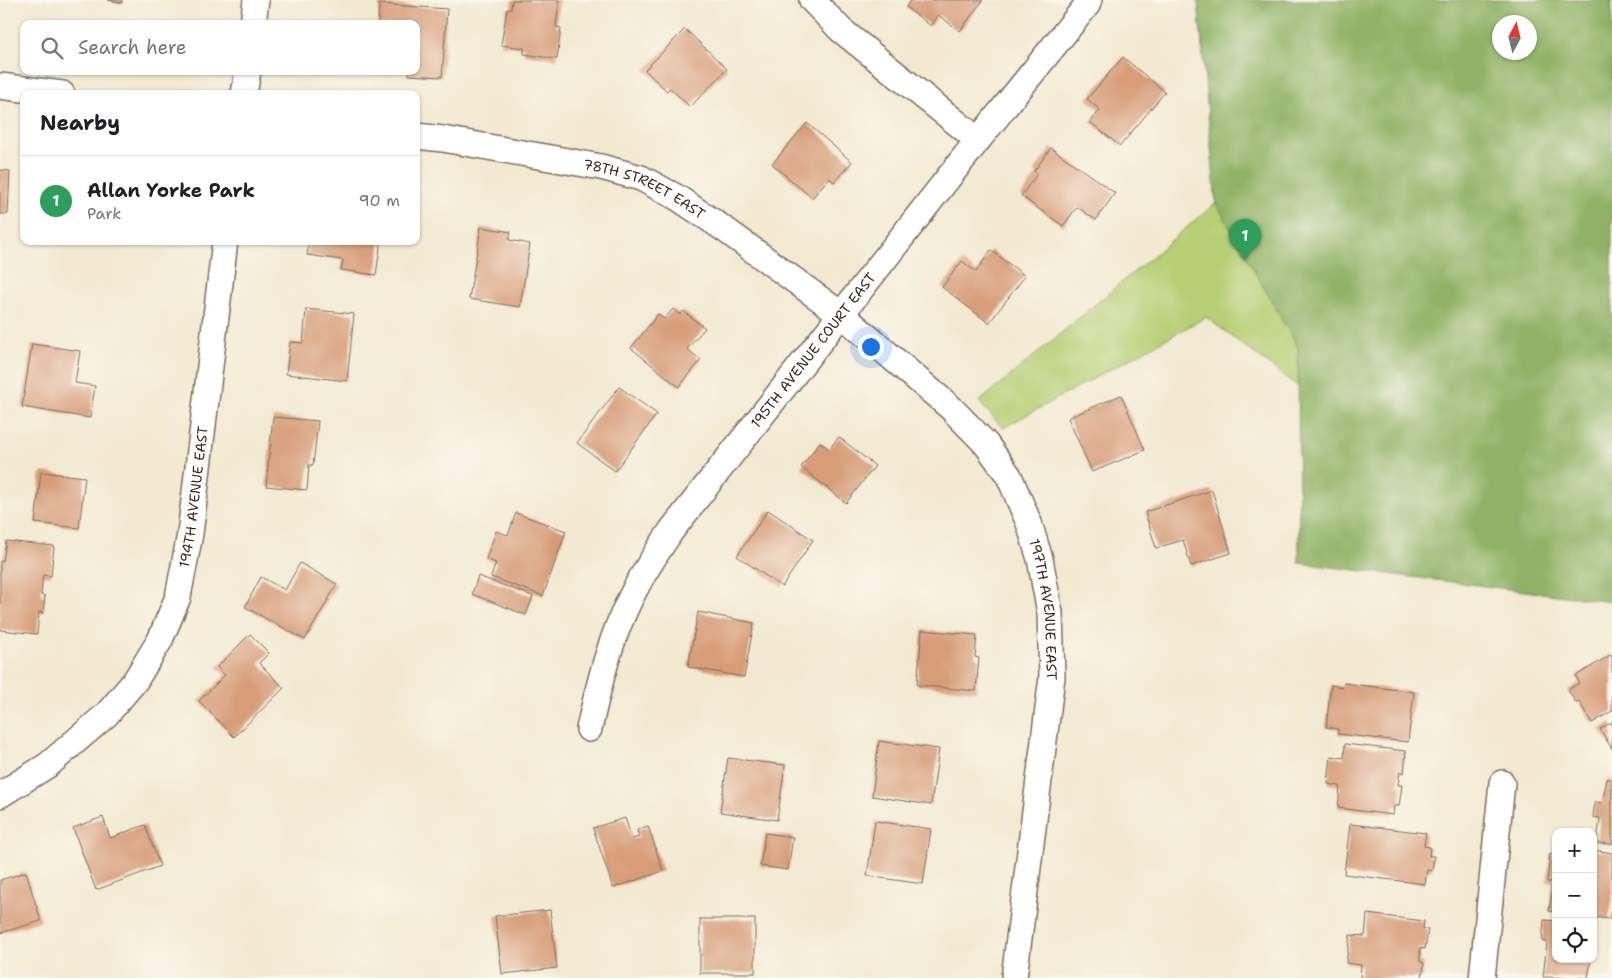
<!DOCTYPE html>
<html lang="en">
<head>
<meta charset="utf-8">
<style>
	body { margin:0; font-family:"Shantell Sans",sans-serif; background:#f6f6f6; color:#202124 }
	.controls { position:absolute; right:15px; bottom:15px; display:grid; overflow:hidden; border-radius:10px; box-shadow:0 1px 4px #0004 }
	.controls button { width:45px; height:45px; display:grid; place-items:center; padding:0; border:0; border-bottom:1px solid #e0e0e0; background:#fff; color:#202124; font:25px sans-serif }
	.compass { position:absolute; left:1492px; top:15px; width:45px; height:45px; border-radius:50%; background:#fff; box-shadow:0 1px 4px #0004; rotate:7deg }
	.you { position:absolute; left:870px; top:346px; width:18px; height:18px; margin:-12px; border:4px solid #fff; border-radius:50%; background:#1a73e8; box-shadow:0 0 0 8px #1a73e833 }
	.badge { display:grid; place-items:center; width:32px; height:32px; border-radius:50%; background:#db2777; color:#fff; font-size:16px; font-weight:700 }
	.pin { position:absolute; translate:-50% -41px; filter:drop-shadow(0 1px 2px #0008) }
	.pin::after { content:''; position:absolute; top:26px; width:18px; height:15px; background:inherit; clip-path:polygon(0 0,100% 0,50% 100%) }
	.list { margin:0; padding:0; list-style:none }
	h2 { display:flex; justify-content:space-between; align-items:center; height:65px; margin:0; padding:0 20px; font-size:21px }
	h2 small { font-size:16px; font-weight:400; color:#757577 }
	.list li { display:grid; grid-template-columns:32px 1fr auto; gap:15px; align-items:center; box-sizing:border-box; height:90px; padding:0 20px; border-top:1px solid #e0e0e0 }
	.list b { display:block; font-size:19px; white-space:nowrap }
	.list p { margin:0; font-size:16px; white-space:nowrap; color:#757577 }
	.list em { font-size:16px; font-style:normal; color:#757577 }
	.icon { flex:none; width:28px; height:28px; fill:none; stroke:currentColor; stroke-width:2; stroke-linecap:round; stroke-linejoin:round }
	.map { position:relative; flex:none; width:1612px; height:978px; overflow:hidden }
	.search { position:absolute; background:#fff; box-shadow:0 1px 4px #0004; left:20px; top:20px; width:400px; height:55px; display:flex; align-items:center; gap:12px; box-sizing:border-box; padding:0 18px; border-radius:10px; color:#757577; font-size:19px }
	.panel { position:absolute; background:#fff; box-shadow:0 1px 4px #0004; left:20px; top:90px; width:400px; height:155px; border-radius:10px }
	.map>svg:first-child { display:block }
	.green { fill:#b6cf74; stroke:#787c49 }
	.forest { fill:#90b266; stroke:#666e42; fill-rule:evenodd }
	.building { fill:#d79d79 }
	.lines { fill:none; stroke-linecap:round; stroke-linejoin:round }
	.street-casing { stroke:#7b6d5c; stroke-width:28 }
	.street { stroke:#fff; stroke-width:25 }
	.labels { text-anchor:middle; stroke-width:5; stroke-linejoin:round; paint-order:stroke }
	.street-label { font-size:14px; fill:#3b2a1e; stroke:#fbf7ec }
</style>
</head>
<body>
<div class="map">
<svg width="1612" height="978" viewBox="0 0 1612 978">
	<rect width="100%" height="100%" fill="#fbf7ec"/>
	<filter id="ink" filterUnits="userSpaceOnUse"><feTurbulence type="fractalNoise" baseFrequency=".02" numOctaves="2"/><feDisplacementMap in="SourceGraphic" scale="10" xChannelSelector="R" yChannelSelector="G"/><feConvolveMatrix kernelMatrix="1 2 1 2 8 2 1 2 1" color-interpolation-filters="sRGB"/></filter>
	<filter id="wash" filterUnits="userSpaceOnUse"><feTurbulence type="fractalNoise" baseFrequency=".0096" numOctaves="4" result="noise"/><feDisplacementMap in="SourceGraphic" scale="20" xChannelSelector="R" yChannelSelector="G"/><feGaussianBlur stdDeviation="1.12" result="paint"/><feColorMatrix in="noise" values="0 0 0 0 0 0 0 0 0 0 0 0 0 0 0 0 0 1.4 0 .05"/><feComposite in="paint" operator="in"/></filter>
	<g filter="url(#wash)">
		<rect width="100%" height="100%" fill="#f2e9d0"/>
		<!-- green -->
		<path class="green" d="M1198,0L1321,404L1206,317L1003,428L979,402L1216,203Z"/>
		<!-- forest -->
		<path class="forest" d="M1198,0H1612V602L1299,563L1298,348L1216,203ZM1500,22H1530V52H1500Z"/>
		<g id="blocks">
			<!-- building -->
			<g class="building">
				<path d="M108,0H122V3Z"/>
				<path d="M512,0H559L556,27L561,28L557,59L524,54V48L501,45L507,9H511Z"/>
				<path d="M911,0H983L960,31L938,15L931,26L906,7Z"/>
				<path d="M379,4L447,9L442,77L409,75V71H416V24H378Z"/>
				<path d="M685,29L727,69L690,107L670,88L667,91L645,70Z"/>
				<path d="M1123,57L1165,92L1120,146L1090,122L1100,110L1087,99Z"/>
				<path d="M807,123L852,162L834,182L829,178L812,198L772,164Z"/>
				<path d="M1051,148L1115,193L1096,220L1077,207L1063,226L1021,196L1037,174L1034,171Z"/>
				<path d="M0,170L10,171L8,214H0Z"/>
				<path d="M481,227L511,232L509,240L530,244L520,307L469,299Z"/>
				<path d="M309,241H381L376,275L341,270L343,260L307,255Z"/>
				<path d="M991,250L1025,276L989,323L942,287L962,261L976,272Z"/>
				<path d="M306,309L354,314L347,381L286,374L290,342L303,343Z"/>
				<path d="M673,309L680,315L683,311L705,328L687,349L701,360L679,387L631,348L658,314L664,319Z"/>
				<path d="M32,344L80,351L75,383L95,386L90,418L22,407Z"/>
				<path d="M619,387L657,414L615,471L577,443Z"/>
				<path d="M1121,395L1145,450L1092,472L1068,418Z"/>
				<path d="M273,417L318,421L313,465H309L307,490L266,486Z"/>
				<path d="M839,437L875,466L846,503L801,467L820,442L829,449Z"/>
				<path d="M41,472L85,477L79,528L35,523Z"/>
				<path d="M1212,490L1231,553L1191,566L1183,540L1156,548L1145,512Z"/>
				<path d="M768,510L813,540L782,587L737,556Z"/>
				<path d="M516,513L566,531L543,596L491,577L496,563L486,559L496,531L508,535Z"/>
				<path d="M6,541L54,546L51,576L43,575L41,595L45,596L43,613L39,612L37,634L0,630V561H3Z"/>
				<path d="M300,563L337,584L305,640L245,607L261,577L285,590Z"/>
				<path d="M478,576L533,596L526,615L472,594Z"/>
				<path d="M698,612L754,623L744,677L688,667Z"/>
				<path d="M922,630L977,635L975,657L979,658L976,691L917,685Z"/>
				<path d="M250,634L269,653L259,663L284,688L234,737L199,701L225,675L217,667Z"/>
				<path d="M1612,654V711L1592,723L1579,702L1576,703L1568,690L1579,683L1576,676Z"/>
				<path d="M1344,683L1414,692L1408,742L1338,734V729L1326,727L1331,685L1343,687Z"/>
				<path d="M1612,722V749L1600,729Z"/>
				<path d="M879,741L939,749L931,805L872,796Z"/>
				<path d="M1345,744L1406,751L1404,773L1400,772L1398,785H1402L1399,806H1394L1393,815L1338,808L1340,786L1328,784L1331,756L1344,758Z"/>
				<path d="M728,758L785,765L777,820L720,812Z"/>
				<path d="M1607,779H1612V844L1597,843L1600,818L1593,817L1595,802L1602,803Z"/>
				<path d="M103,817L110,838L145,825L160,866L96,890L73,828Z"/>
				<path d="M625,818L632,839L639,837L637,830L648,826L663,871L613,888L593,828Z"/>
				<path d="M875,821L931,829L923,884L867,876Z"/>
				<path d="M1350,824L1426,833L1424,846L1430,847L1429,856H1434L1432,871L1427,870L1425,884L1344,874Z"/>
				<path d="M765,833L793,837L788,870L760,866Z"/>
				<path d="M1593,850L1612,853V902L1609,919L1593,917Z"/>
				<path d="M1550,854L1556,855V912L1549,911L1553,882H1547Z"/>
				<path d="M26,872L41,921L0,933V880Z"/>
				<path d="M550,910L557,968L502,974L495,916Z"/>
				<path d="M1367,914L1424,921L1423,929H1428L1425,949L1420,948V962L1424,963L1422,978H1360L1361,965L1346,963L1350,935L1365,936Z"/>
				<rect x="700" y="919" width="55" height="54"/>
				<path d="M1544,920L1556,921V959H1591L1588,978L1543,977L1547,942L1542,941Z"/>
			</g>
		</g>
	</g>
	<g filter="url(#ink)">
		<use href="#blocks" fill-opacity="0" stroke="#7b6d5c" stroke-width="1"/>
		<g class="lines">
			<!-- street casing -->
			<g class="street-casing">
				<g id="street">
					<path d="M812,0L841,30L978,140"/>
					<path d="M253,24L256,0"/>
					<path d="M0,86L62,94"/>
					<path d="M244,94L248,71"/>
					<path id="s1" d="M416,136L443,139L601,167L641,178L678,198L727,231L842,315L951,408L986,444L1009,476L1029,523L1040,559L1050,613L1052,677L1014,978"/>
					<path id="s2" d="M589,729C599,684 610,639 631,597C642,574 657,552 671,531L978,140L1087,5L1089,0"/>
					<path id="s3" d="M0,795L48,765L107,714L135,681L160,640L178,597L190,534L225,241"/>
					<path d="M1482,978L1502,783"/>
				</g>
			</g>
			<!-- street -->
			<use href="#street" class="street"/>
		</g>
	</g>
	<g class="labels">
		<!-- street labels -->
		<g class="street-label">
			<text dy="5" stroke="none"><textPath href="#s1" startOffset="236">78TH STREET EAST</textPath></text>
			<text dy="5" stroke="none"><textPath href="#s2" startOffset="446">195TH AVENUE COURT EAST</textPath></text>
			<text dy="5" stroke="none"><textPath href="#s3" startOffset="374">194TH AVENUE EAST</textPath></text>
			<text dy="5" stroke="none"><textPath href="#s1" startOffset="845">197TH AVENUE EAST</textPath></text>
		</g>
	</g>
</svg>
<div class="controls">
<button>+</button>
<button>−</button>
<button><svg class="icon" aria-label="locate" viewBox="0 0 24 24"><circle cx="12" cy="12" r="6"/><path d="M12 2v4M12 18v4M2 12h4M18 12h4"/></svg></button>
</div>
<svg class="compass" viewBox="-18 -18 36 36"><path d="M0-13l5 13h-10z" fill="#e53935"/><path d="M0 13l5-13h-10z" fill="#757577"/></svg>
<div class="you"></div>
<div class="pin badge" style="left:1245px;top:260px;background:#2e9e5b">1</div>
<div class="search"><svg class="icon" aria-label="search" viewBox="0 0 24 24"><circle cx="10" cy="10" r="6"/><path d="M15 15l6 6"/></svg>Search here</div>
<section class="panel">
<h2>Nearby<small></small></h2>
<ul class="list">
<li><span class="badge" style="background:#2e9e5b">1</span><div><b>Allan Yorke Park</b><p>Park</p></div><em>90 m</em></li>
</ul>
</section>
</div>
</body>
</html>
